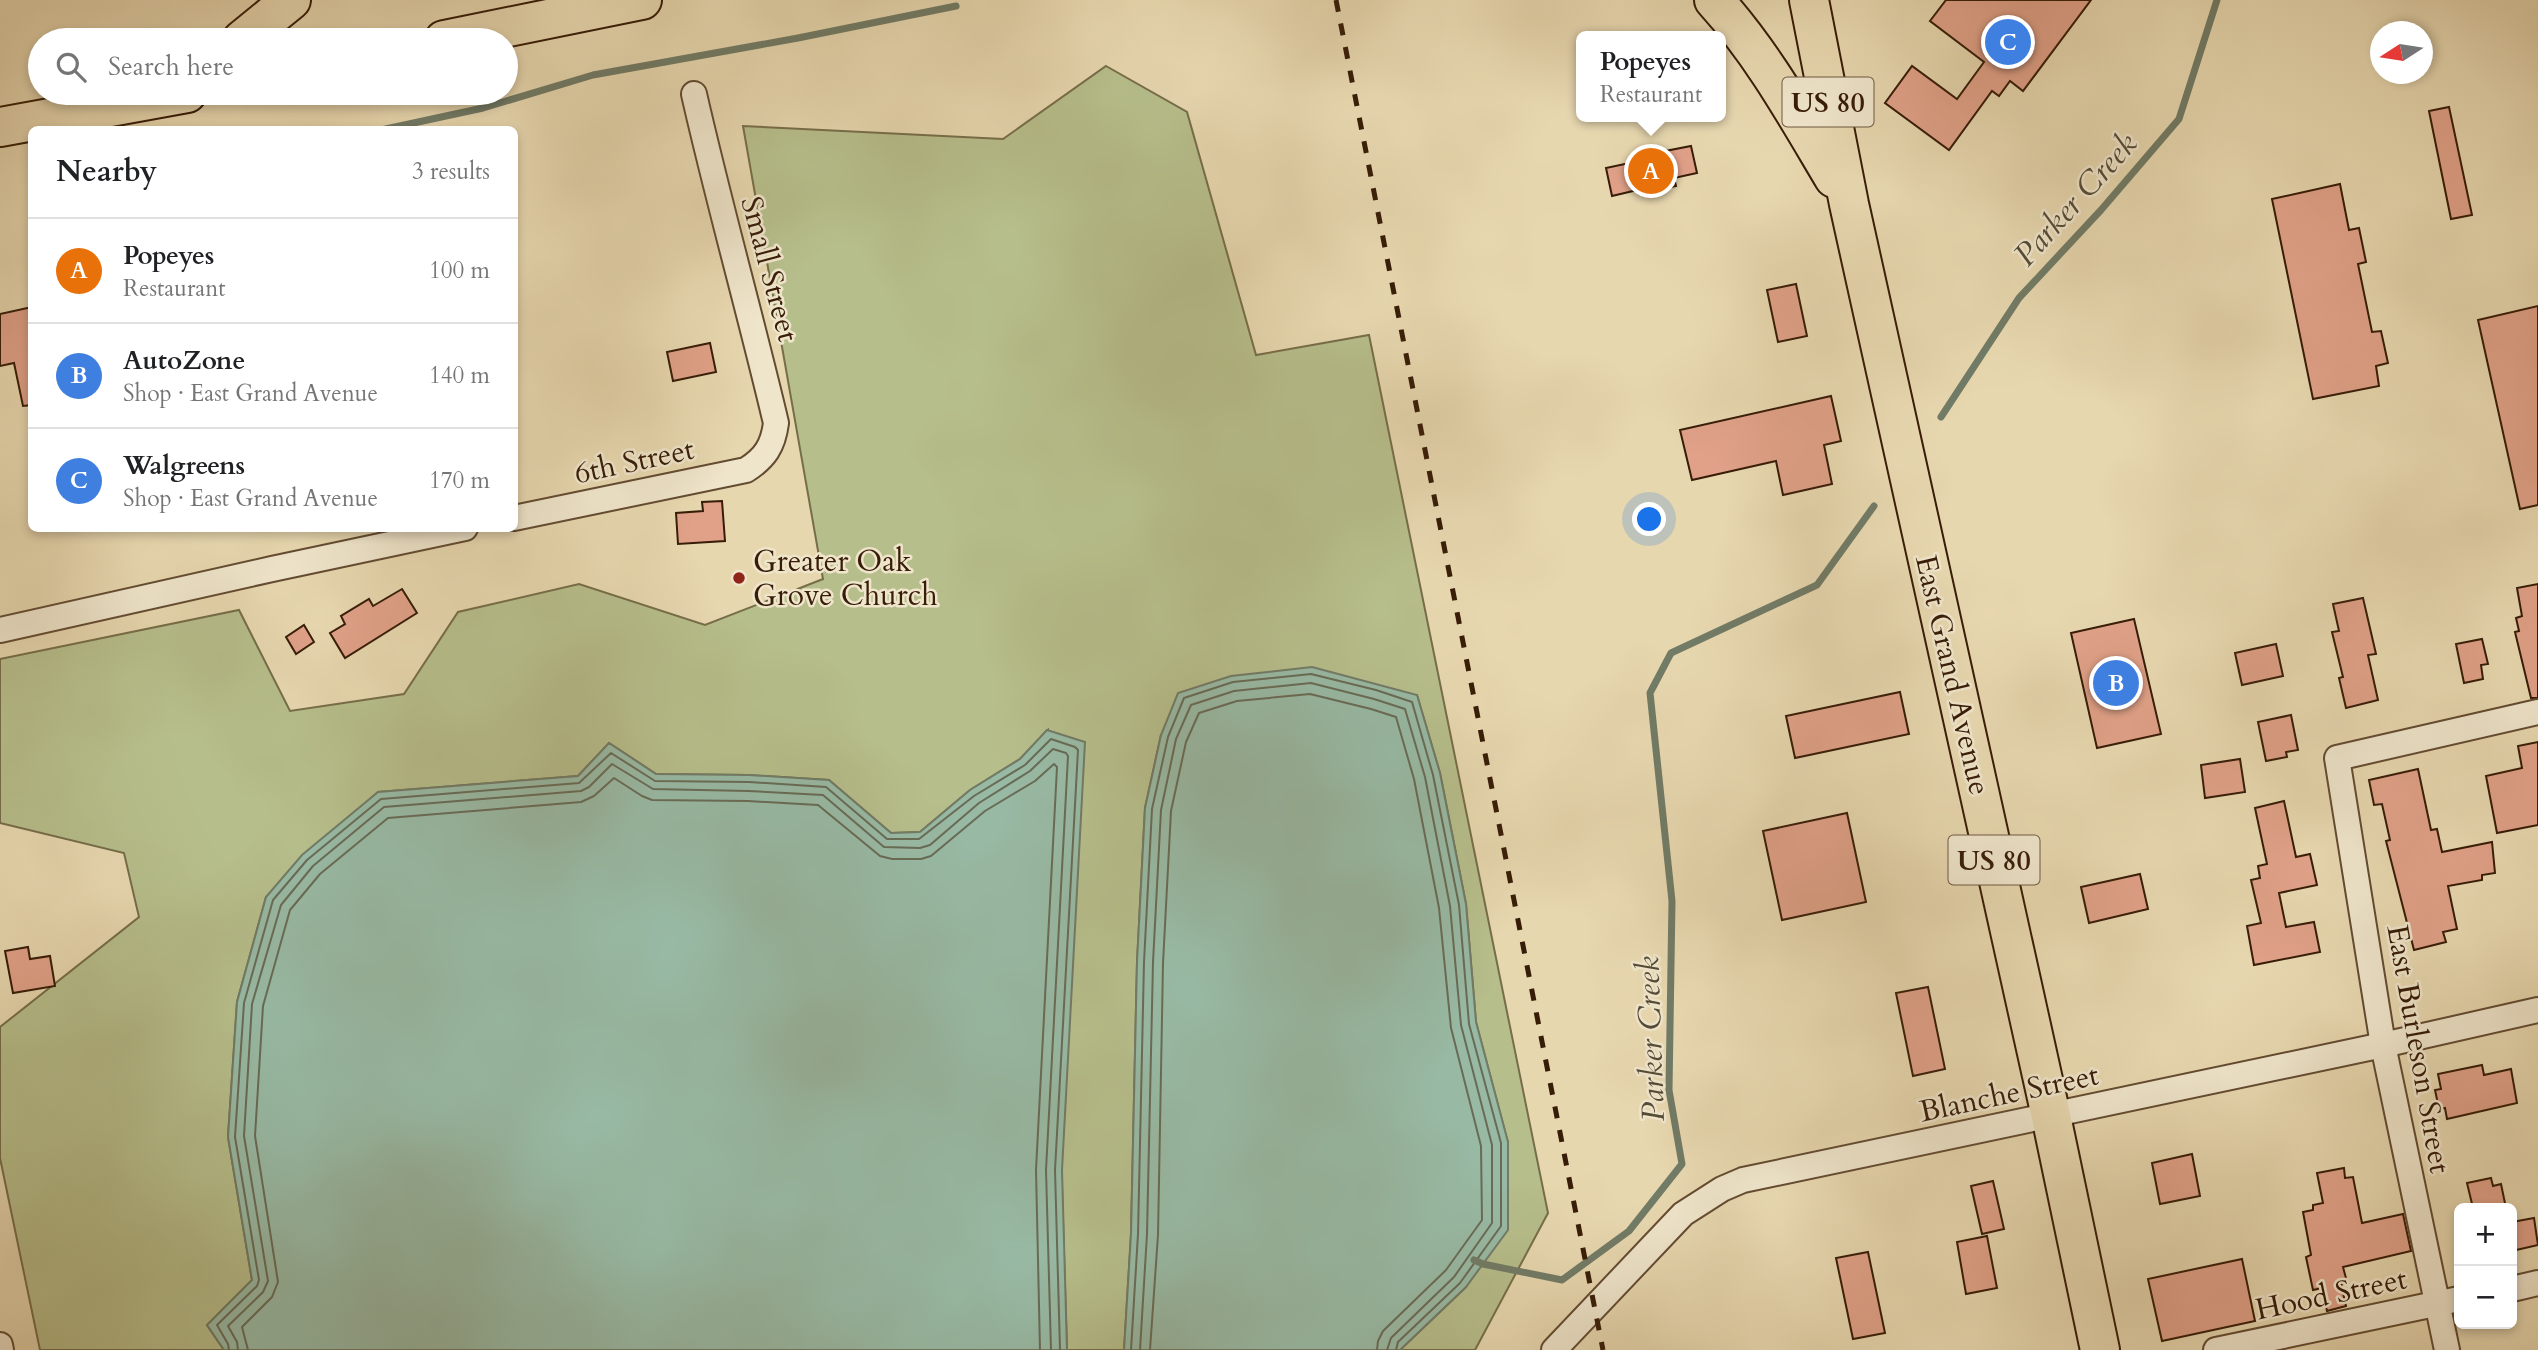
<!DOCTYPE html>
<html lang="en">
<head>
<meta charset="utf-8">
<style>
	body { margin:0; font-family:Cardo,serif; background:#f6f6f6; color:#202124 }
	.controls { position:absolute; right:21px; bottom:21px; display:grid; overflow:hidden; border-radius:10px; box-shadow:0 4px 10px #0003 }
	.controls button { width:63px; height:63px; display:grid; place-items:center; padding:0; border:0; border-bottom:2px solid #e0e0e0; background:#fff; color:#202124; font:35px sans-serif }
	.compass { position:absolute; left:2370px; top:21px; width:63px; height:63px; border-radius:50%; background:#fff; box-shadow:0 4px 10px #0003; rotate:258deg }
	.you { position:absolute; left:1650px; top:520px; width:24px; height:24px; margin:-18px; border:5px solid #fff; border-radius:50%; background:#1a73e8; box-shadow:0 0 0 10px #1a73e833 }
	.badge { display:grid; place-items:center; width:46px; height:46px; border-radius:50%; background:#db2777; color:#fff; font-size:23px; font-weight:700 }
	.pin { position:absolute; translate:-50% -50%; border:4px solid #fff; box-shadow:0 2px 7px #0006 }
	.popup { position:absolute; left:1576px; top:31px; width:150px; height:91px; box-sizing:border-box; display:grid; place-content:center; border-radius:10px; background:#fff; filter:drop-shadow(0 2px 5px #0005); font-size:23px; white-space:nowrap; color:#757577 }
	.popup b { font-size:26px; color:#202124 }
	.popup::after { content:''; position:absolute; left:50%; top:100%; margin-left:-14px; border:14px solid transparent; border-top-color:#fff }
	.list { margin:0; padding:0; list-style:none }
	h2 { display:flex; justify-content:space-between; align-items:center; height:91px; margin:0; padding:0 28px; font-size:30px }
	h2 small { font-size:23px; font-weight:400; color:#757577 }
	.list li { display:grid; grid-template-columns:46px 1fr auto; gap:21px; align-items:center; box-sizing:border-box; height:105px; padding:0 28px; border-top:2px solid #e0e0e0 }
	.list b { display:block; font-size:26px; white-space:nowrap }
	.list p { margin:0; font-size:23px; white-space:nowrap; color:#757577 }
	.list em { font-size:23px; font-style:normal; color:#757577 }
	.icon { flex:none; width:38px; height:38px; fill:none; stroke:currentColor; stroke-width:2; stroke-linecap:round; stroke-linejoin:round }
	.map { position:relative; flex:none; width:2538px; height:1350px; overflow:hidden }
	.search { position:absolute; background:#fff; box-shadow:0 4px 10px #0003; left:28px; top:28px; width:490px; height:77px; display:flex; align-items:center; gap:18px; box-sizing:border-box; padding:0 24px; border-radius:38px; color:#757577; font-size:26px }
	.panel { position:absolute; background:#fff; box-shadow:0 4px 10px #0003; left:28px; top:126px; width:490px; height:406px; border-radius:10px }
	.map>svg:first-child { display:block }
	.green { fill:#b6be8b; stroke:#766d49; stroke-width:2 }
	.water { fill:#98baa5; stroke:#717b66; stroke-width:2 }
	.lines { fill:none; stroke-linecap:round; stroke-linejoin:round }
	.shore { stroke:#686b56; stroke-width:2 }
	.stream { stroke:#717b66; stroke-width:7 }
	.building { fill:#e0a188; stroke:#371c07; stroke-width:2 }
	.minor-casing { stroke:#634b31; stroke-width:28 }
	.trunk-casing { stroke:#371c07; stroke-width:42 }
	.minor { stroke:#efe5cb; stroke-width:24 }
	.trunk { stroke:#e7d7af; stroke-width:38 }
	.rail { stroke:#371c07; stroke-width:5; stroke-dasharray:12 12; stroke-linecap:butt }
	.poi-dot { fill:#8f2418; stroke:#efe5cb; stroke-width:2.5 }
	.labels { text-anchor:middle; stroke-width:5; stroke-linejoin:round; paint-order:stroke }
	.shield { fill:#efe5cb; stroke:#6e5842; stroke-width:2 }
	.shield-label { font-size:28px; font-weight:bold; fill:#371c07 }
	.street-label { font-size:30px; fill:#371c07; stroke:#efe5cb }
	.poi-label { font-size:30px; fill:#371c07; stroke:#efe5cb; text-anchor:start }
	.water-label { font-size:32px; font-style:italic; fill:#544b36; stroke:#efe5cb }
</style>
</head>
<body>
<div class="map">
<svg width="2538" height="1350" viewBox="0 0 2538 1350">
	<rect width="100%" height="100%" fill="#e7d7af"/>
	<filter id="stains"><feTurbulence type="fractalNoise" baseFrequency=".00286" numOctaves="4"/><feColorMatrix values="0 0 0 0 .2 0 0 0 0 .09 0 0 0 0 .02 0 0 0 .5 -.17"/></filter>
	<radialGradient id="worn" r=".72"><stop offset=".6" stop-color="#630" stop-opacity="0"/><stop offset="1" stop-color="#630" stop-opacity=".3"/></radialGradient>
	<!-- green -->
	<path class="green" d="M1106,66L1187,112L1256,355L1369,335L1548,1213L1475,1350H1400L1466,1287L1508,1143L1476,1022L1466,904L1440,773L1417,695L1161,735L1145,808L1137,962L1131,1234L1124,1350H1067L1048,730L1020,759L970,790L920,832L891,833L829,780L749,775L656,774L609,743L578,776L378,792L266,897L237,1002L228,1137L252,1280L207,1325L224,1350H40L0,1158V1027L139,917L124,853L0,823V659L239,610L290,711L404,694L458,612L579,584L705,625L823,579L743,126L1003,139Z"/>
	<!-- water -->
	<g class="water">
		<path d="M1312,667L1417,695L1440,773L1466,904L1476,1022L1508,1142V1230L1466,1287L1400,1350H1124L1131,1234L1137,962L1145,808L1161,735L1178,693L1231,676Z"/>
		<path d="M1047,730L1085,742L1062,1170L1067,1350H224L207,1325L252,1280L228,1137L237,1002L266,897L302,855L378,792L578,776L609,743L656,774L749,775L829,780L891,833L920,832L970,790L1020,759Z"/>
	</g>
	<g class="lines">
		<!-- shore -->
		<g class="shore">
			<path d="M229,1350L228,1344L217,1325L257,1286L259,1280L235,1137L244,1003L273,900L307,860L381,799L579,783L611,753L655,781L749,782L826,787L887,839H919L974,796L1025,765L1051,739L1075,747L1078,750L1055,1170L1060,1350"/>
			<path d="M238,1350L237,1342L228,1326L263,1292L268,1281L244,1136L252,1004L281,905L313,866L384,807L581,791L589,787L612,764L653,789L748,791L823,795L884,847L920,848L930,845L979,803L1030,771L1053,749L1066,753L1068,756L1046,1170L1051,1350"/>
			<path d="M248,1350L242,1327L272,1297L278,1282L255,1136L263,1006L290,910L320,874L388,818L581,802L594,796L614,778L642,796L652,800L748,801L818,805L880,856L892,859H921L931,856L985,811L1035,781L1054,764L1057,767L1036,1170L1040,1350"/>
			<path d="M1131,1350L1138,1234L1144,962L1152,809L1168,737L1184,698L1233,682L1311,674L1376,690L1412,702L1433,775L1459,905L1469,1024L1501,1143V1226L1460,1283L1398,1342L1396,1350"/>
			<path d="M1140,1350L1147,1234L1153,962L1161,810L1176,739L1191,705L1234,691L1311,683L1374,699L1405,709L1425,777L1450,906L1461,1025L1492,1145V1223L1454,1277L1391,1338L1387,1350"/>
			<path d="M1150,1350L1158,1235L1163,963L1171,811L1186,742L1199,713L1237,701L1310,694L1371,709L1396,717L1414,779L1439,908L1451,1028L1481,1146L1482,1220L1446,1270L1383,1331L1378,1341L1377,1350"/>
		</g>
		<!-- stream -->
		<g class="stream">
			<path d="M381,130L483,108L593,75L798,38L956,6"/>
			<path d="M1941,417L2019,298L2101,210L2179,119L2217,0"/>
			<path d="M1474,1260L1483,1264L1562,1280L1629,1231L1682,1164L1669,1090L1672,901L1650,693L1671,653L1817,585L1874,506"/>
		</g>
	</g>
	<!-- building -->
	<g class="building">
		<path d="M1946,0H2091L2023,91L2010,81L1999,96L1992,91L1949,150L1885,103L1912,66L1957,99L1984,62L1930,21Z"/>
		<path d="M2449,107L2472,215L2451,219L2429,111Z"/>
		<path d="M1691,146L1697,173L1674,178L1676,186L1651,191L1650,187L1612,196L1606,168L1639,161L1637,152L1659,147L1660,152Z"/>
		<path d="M2340,184L2349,230L2359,228L2366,262L2358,264L2372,332L2381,331L2388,363L2376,366L2379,386L2313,399L2272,199Z"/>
		<path d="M1796,284L1807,336L1778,342L1767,290Z"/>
		<path d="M2538,306V505L2520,509L2478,320Z"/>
		<path d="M32,307V405L23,406L14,363L0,366V314Z"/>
		<path d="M710,343L716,372L673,381L667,352Z"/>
		<path d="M1831,396L1841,441L1824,445L1832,484L1783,495L1776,461L1692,480L1680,430Z"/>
		<path d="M722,501L725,541L678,544L676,513L703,511L702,502Z"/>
		<path d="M2538,584V698H2531L2515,632L2519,631L2516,618L2522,616L2517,588Z"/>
		<path d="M402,589L417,613L345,658L330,633L345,624L341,616L369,599L373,606Z"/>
		<path d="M2363,598L2376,654L2368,655L2378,700L2346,708L2339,678L2343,677L2332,632L2339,631L2333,604Z"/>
		<path d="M2134,619L2161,734L2097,748L2071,633Z"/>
		<path d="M304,625L314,642L296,654L286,637Z"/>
		<path d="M2482,639L2488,664L2481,665L2483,679L2464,683L2456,644Z"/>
		<path d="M2276,644L2283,676L2242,685L2235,653Z"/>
		<path d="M1900,692L1909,734L1795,758L1786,716Z"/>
		<path d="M2291,715L2298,750L2286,752L2287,757L2266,761L2258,722Z"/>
		<path d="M2538,742V825L2497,833L2486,776L2522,768L2518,746Z"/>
		<path d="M2240,759L2245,792L2205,798L2201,765Z"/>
		<path d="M2418,769L2431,830L2437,829L2442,852L2492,842L2495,873L2482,875V880L2448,886L2457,929L2443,932L2446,942L2414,950L2386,841L2390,840L2382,804L2374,805L2369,780Z"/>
		<path d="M2284,801L2296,857L2310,854L2317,885L2279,893L2286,927L2314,922L2320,952L2254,965L2247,926L2261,923L2251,880L2260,878L2258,866L2267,864L2255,808Z"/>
		<path d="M1847,813L1866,902L1782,920L1763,831Z"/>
		<path d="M2140,874L2148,909L2089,923L2081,887Z"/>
		<path d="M28,947L30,959L50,956L55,986L13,993L5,951Z"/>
		<path d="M1928,987L1945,1069L1913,1076L1896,993Z"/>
		<path d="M2482,1065L2484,1075L2511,1069L2517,1103L2447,1119L2445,1108L2439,1109L2435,1090L2441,1089L2438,1074Z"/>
		<path d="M2192,1154L2200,1196L2160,1204L2152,1163Z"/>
		<path d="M2344,1168L2345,1178L2353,1177L2362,1223L2403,1214L2411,1251L2343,1267L2347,1282L2341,1284L2346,1306L2327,1311L2322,1288L2313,1290L2306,1257L2311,1255L2303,1212L2313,1210V1205L2323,1203L2317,1173Z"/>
		<path d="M2491,1178L2493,1186L2501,1184L2506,1208H2473L2467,1183Z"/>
		<path d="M1993,1181L2004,1229L1982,1234L1971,1186Z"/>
		<path d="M2534,1218L2538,1245L2512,1251V1222Z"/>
		<path d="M1987,1236L1997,1288L1966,1294L1957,1242Z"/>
		<path d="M1868,1252L1885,1333L1853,1339L1836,1258Z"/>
		<path d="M2242,1259L2255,1321L2162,1341L2148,1279Z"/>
	</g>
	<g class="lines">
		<!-- minor casing -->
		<g class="minor-casing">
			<g id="minor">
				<path d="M514,518L746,470C765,458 773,446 776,423C750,313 719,204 694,94"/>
				<path d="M0,630L272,569L465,528"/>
				<path d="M2512,1289L2538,1283"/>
				<path d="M0,1345L1,1350"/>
				<path d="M1554,1350L1683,1214L1722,1189L1743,1180L2383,1045L2538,1010"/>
				<path d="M2216,1350L2459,1299"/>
				<path d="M2447,1350L2383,1045L2337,758L2538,712"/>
			</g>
		</g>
		<!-- trunk casing -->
		<g class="trunk-casing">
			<g id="trunk">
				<path d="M1714,0C1763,54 1797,116 1834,178"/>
				<path d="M1809,0L1849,204L2051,1116L2100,1350"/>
				<path d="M242,40L291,0"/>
				<path d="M444,40L642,0"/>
				<path d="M0,127L187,93"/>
			</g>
		</g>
		<!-- minor -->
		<use href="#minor" class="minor"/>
		<!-- trunk -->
		<use href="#trunk" class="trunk"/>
		<!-- rail -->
		<path class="rail" d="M1336,0L1603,1350"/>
	</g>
	<!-- markers -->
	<circle class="poi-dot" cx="739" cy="578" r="7"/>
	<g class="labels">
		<!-- shield labels -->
		<g class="shield">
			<rect x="1782.5" y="77.5" width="91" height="49" rx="5"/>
			<rect x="1948.5" y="835.5" width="91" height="49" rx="5"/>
		</g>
		<g class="shield-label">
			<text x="1828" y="112">US 80</text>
			<text x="1994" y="870">US 80</text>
		</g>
		<!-- street labels -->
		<g class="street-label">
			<text transform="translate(770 269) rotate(75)" y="10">Small Street</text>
			<text transform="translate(634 461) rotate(-12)" y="10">6th Street</text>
			<text transform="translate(1953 675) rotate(77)" y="10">East Grand Avenue</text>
			<text transform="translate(2419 1049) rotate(80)" y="10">East Burleson Street</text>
			<text transform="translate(2009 1093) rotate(-12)" y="10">Blanche Street</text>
			<text transform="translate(2331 1294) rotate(-12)" y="10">Hood Street</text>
		</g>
		<!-- poi labels -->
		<g class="poi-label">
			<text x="753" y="571">Greater Oak<tspan x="753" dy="34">Grove Church</tspan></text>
		</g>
		<!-- water labels -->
		<g class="water-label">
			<text transform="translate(2075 199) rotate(-48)" y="11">Parker Creek</text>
			<text transform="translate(1650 1039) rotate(-92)" y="11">Parker Creek</text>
		</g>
	</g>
	<rect width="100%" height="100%" filter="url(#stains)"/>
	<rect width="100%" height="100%" fill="url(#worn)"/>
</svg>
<div class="controls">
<button>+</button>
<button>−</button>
</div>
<svg class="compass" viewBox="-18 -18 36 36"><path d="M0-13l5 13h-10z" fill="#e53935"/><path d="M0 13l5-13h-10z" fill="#757577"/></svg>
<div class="you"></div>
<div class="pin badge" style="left:1651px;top:171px;background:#e8710a">A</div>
<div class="popup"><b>Popeyes</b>Restaurant</div>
<div class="pin badge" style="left:2116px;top:683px;background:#3f7fe0">B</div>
<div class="pin badge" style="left:2008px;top:42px;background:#3f7fe0">C</div>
<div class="search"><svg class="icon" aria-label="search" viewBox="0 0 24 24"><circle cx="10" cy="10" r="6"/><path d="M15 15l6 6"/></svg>Search here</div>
<section class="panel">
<h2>Nearby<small>3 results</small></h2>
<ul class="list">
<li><span class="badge" style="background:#e8710a">A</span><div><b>Popeyes</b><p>Restaurant</p></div><em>100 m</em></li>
<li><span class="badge" style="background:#3f7fe0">B</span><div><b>AutoZone</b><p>Shop · East Grand Avenue</p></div><em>140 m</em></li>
<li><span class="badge" style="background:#3f7fe0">C</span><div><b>Walgreens</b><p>Shop · East Grand Avenue</p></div><em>170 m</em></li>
</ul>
</section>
</div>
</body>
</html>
